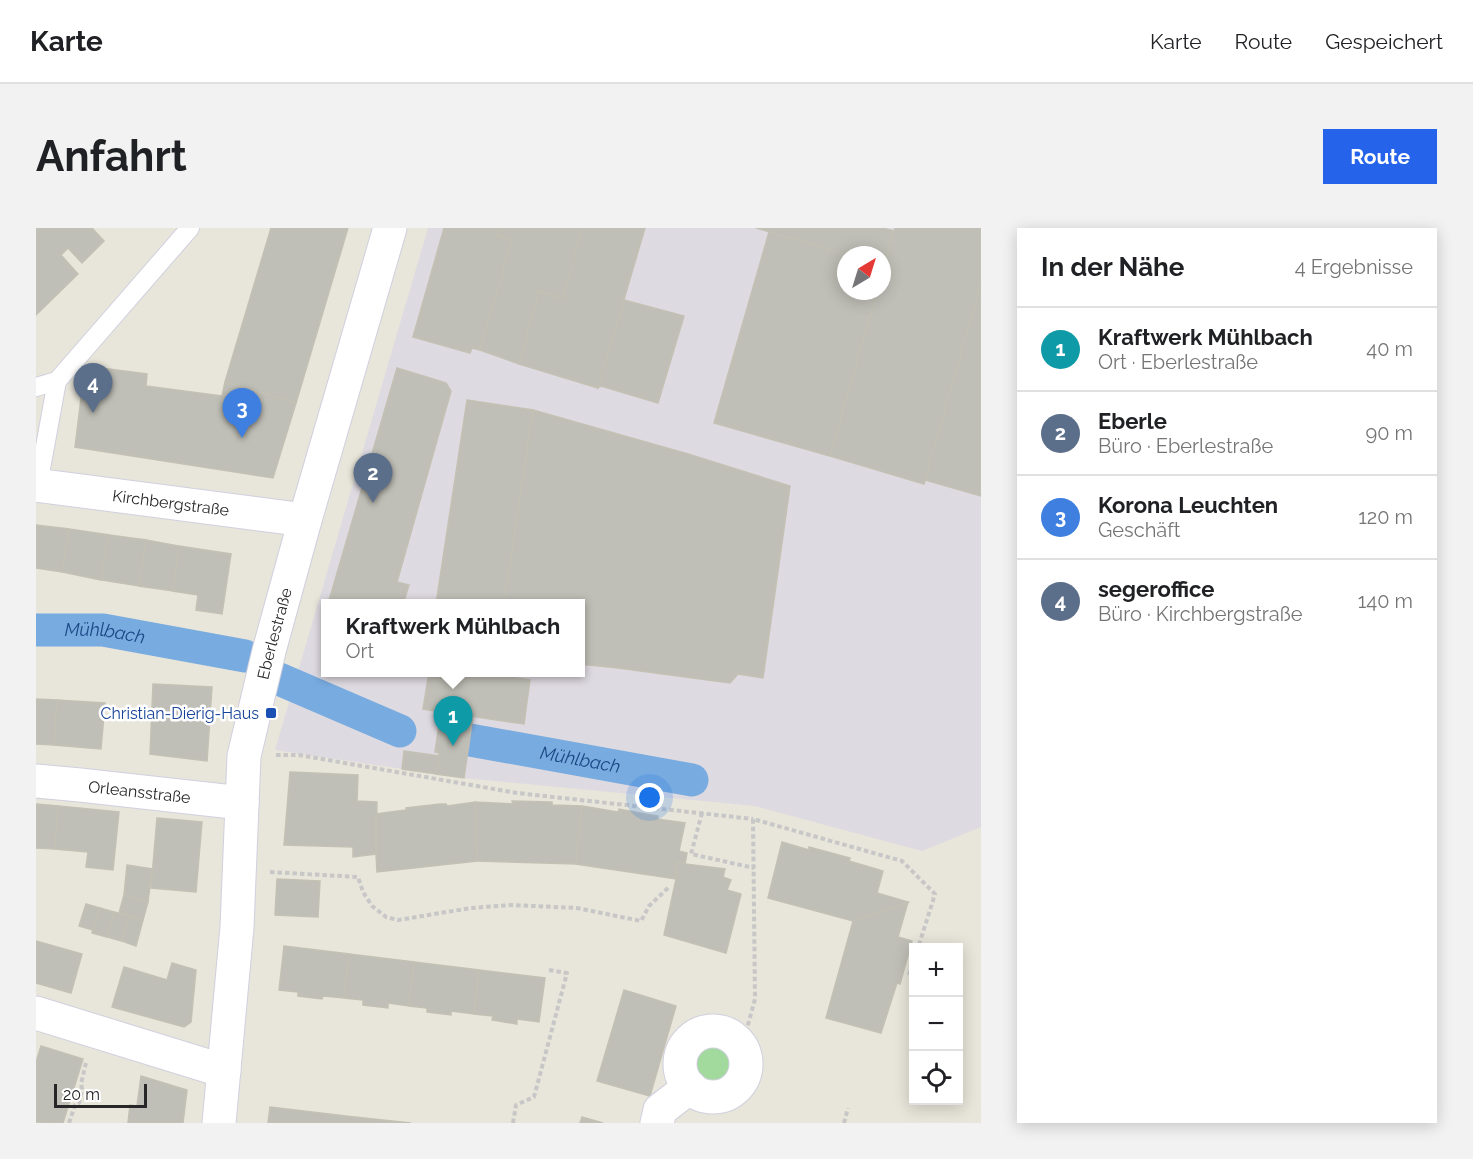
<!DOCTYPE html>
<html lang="de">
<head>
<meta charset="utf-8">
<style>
	body { margin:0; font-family:Raleway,sans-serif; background:#f2f2f2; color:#202124 }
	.controls { position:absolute; right:18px; bottom:18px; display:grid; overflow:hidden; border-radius:0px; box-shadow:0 3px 15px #0003 }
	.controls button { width:54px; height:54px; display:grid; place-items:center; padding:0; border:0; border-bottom:2px solid #e0e0e0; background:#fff; color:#202124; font:30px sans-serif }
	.compass { position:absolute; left:801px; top:18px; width:54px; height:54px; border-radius:50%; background:#fff; box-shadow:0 3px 15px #0003; rotate:38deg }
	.scale { position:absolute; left:18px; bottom:15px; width:93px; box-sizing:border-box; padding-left:6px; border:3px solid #272727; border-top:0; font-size:16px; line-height:21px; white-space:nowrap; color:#272727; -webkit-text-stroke:4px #fff; paint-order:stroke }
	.you { position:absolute; left:614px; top:570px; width:21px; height:21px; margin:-15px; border:4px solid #fff; border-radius:50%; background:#1a73e8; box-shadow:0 0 0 9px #1a73e833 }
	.badge { display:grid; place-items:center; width:39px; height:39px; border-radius:50%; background:#2563eb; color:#fff; font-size:20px; font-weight:700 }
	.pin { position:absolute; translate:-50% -50px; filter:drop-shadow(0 2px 3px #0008) }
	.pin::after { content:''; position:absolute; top:32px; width:21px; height:18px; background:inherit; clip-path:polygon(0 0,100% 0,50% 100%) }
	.popup { position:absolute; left:285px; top:371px; width:264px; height:78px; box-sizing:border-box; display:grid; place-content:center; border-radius:0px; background:#fff; filter:drop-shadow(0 2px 4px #0005); font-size:20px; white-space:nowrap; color:#757577 }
	.popup b { font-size:22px; color:#202124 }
	.popup::after { content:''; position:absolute; left:50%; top:100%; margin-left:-12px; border:12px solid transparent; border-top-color:#fff }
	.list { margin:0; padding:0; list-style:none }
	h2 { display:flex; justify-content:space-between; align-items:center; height:78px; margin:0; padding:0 24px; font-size:26px }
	h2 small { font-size:20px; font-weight:400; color:#757577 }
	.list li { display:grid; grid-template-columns:39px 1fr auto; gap:18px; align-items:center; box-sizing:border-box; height:84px; padding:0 24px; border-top:2px solid #e0e0e0 }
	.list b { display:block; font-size:22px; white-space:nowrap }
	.list p { margin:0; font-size:20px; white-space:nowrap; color:#757577 }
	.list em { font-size:20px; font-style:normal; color:#757577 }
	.icon { flex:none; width:33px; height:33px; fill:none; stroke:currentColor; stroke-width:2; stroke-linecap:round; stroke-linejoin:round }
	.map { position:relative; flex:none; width:945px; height:895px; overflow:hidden; border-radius:0px }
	header { display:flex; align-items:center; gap:36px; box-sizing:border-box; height:84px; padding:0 30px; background:#fff; border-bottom:2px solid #e0e0e0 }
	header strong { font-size:28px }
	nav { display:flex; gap:33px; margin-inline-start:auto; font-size:21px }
	.intro { display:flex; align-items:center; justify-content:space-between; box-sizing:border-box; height:144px; padding:0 36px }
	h1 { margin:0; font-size:42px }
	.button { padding:15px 27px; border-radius:0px; background:#2563eb; color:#fff; font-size:21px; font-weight:700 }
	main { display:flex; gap:36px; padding:0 36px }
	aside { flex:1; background:#fff; border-radius:0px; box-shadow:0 3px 15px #0003 }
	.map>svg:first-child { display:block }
	.industrial { fill:#dedae1; fill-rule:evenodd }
	.green { fill:#a2d99c }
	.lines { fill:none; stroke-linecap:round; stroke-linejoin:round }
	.canal { stroke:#78abdf; stroke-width:33 }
	.building { fill:#c0bfb7; stroke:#c3c1b4; stroke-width:1.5 }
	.service-casing { stroke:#d0d0df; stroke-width:20 }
	.minor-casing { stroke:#d0d0df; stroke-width:35 }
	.path { stroke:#c7c7c7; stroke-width:4; stroke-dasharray:4.5 3; stroke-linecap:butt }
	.service { stroke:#fff; stroke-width:18 }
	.minor { stroke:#fff; stroke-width:33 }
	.transit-dot { fill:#1a4fb4; stroke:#fff; stroke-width:2 }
	.labels { text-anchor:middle; stroke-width:5; stroke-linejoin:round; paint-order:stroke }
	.street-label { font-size:16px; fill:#272727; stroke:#fff }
	.transit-label { font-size:16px; fill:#164399; stroke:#fff; text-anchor:end }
	.water-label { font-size:18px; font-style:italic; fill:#1c4886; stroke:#fff }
</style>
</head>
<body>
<header>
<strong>Karte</strong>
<nav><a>Karte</a><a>Route</a><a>Gespeichert</a></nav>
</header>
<div class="intro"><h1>Anfahrt</h1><a class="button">Route</a></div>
<main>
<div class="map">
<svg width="945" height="895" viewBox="0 0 945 895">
	<rect width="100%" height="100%" fill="#e8e5da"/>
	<!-- industrial -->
	<path class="industrial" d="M392,0H945V599L886,623L719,578L428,550L239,522ZM810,27H846V63H810ZM290,376H544V444H290Z"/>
	<!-- green -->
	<circle class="green" cx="677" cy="836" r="20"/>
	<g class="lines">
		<!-- canal -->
		<g class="canal">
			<path id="s1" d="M0,402H67L209,428"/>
			<path d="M243,451L364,503"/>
			<path id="s2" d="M434,512L656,552"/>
		</g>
	</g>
	<!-- building -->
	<g class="building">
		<path d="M0,0H56L68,13L46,35L32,20L25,27L42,46L0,87Z"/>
		<path d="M235,0H312L260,175L189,154Z"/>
		<path d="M408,0H463L461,8L476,11L444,122L436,120L434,125L377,109Z"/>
		<path d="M463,0H547L526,70L503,63L483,136L444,122L476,11L461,8Z"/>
		<path d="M547,0H609L562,160L483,136L503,63L526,70Z"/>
		<path d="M720,0H847L858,3L848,37H846V27H813Z"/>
		<path d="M859,0H945V56L888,256L794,228L841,63H846V45Z"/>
		<path d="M733,4L813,27H810V63H841L794,228L678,195Z"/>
		<path d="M945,56V268L889,252Z"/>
		<path d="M588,72L648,88L622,175L565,158L562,160Z"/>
		<path d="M49,138L111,146L110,158L186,168L189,154L260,175L237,250L39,219Z"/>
		<path d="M361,140L410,155L415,163L361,354L373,357L367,376H292Z"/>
		<path d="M431,172L497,182L468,376H400Z"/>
		<path d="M497,182L652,226L754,258L727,450L702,446L694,455L582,440L544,436V376H468Z"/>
		<path d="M0,297L33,301L26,344L0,340Z"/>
		<path d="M33,301L73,307L65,352L26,344Z"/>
		<path d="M73,307L110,312L103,358L65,352Z"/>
		<path d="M110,312L143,318L137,363L103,358Z"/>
		<path d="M143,318L195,326L186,386L160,382L162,367L137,363Z"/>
		<path d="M393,444H441L494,452L488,496L387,481Z"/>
		<path d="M117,456L176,459L171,533L114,526Z"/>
		<path d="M0,471L21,472L18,517L0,516Z"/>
		<path d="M21,472L69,475L65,521L18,517Z"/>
		<path d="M405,483L437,488L428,550L400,546L403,525L399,524Z"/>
		<path d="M368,523L403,528L400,546L366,541Z"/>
		<path d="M254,544L322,547L321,573L341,574L340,626L317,629V619L248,617Z"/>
		<path d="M476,573L516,574V577L546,578L540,636L441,633L439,574L477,576Z"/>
		<path d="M439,574L441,633L341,644L340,626V586L370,582V580L404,576H410L411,578Z"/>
		<path d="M0,576L22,578L19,621L0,620Z"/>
		<path d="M22,578L83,584L77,642L50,639L52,624L19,621Z"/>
		<path d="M546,578L582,584L583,581L615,587L622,588L621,591L649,595L643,623L651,625L649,636L641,635L640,651L540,636Z"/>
		<path d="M121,590L166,594L160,664L115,660Z"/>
		<path d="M746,614L773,622V619L814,630L813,633L847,643L841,665L872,674L817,693L732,670Z"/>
		<path d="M641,635L689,641L687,649L695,652L691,662L705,666L690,725L628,707L640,651Z"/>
		<path d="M91,637L116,641L112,674L88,667Z"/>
		<path d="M241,651L284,653L282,689L239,687Z"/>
		<path d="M88,667L112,674L107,692L83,685Z"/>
		<path d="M872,674L862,709L876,713L864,756L861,755L845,805L790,790L817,693Z"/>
		<path d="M50,676L64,680L57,702L43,698Z"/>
		<path d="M64,680L78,684L71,709L56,705Z"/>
		<path d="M78,684L93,688L86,713L71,709Z"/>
		<path d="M93,688L107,692L100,718L86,713Z"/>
		<path d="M0,713L46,726L35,765L0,755Z"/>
		<path d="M248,718L313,726L308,770L287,768L286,771L262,768V764L243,762Z"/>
		<path d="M313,726L378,734L373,778L352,775V780L327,777V772L308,770Z"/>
		<path d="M378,734L443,742L438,786L415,783V787L391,784V780L373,778Z"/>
		<path d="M136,735L160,742L155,794L148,799L76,779L88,739L131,752Z"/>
		<path d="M443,742L509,750L503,794L481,791V796L456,792L457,788L438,786Z"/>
		<path d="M588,762L640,778L614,868L561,853Z"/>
		<path d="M5,818L47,831L27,895L0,894V834Z"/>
		<path d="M105,848L151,862L147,895H92L94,877L101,878Z"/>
		<path d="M234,879L309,888L308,895H232Z"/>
		<path d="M309,888L375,895H308Z"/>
		<path d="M546,889L567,895H544Z"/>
	</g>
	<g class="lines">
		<!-- service casing -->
		<g class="service-casing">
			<g id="service">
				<path d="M0,159L21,153L154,0"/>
				<path d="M2,257L21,153"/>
			</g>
		</g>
		<!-- minor casing -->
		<g class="minor-casing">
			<g id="minor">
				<path id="s3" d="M0,257L269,292"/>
				<path id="s4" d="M0,553L44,557L206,575"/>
				<path d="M0,785L188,843"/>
				<circle cx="677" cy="836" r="33"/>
				<path id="s5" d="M183,895L201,699L208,528L233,423L269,292L354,0"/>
				<path d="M621,895L624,882L654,859"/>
			</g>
		</g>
		<!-- path -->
		<g class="path">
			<path d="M240,527H263L481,565L717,591"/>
			<path d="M666,585L655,626L718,640"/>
			<path d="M234,644L322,649L327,664L336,678L350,689L362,692L435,680L475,677L541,680L605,693L613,678L633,659"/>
			<path d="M873,747L878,734"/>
			<path d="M706,819L719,771L717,591L866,633L899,666L882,720"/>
			<path d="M33,895L39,877L43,875L46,861L45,856L50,835"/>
			<path d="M477,895L480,877L498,869L531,745L513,742"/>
			<path d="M808,895L812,880"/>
		</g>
		<!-- service -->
		<use href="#service" class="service"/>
		<!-- minor -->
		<use href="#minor" class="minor"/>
	</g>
	<!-- markers -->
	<rect class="transit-dot" x="229" y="479" width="12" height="12" rx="3"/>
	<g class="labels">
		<!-- street labels -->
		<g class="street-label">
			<text dy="6" stroke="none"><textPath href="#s3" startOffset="136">Kirchbergstraße</textPath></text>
			<text dy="6" stroke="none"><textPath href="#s5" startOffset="494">Eberlestraße</textPath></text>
			<text dy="6" stroke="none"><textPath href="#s4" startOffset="104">Orleansstraße</textPath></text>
		</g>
		<!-- transit labels -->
		<g class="transit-label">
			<text x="223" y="491">Christian-Dierig-Haus</text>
		</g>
		<!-- water labels -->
		<g class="water-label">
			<text dy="6" stroke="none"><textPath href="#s1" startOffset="69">Mühlbach</textPath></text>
			<text dy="6" stroke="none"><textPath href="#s2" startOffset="112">Mühlbach</textPath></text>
		</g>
	</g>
</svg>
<div class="controls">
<button>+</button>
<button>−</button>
<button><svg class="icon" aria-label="locate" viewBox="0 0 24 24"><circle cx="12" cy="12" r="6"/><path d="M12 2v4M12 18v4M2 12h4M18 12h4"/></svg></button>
</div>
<svg class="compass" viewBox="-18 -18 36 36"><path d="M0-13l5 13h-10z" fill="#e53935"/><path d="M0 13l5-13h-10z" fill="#757577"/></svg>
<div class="scale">20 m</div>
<div class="you"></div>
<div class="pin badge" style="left:417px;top:518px;background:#0f9aa8">1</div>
<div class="popup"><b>Kraftwerk Mühlbach</b>Ort</div>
<div class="pin badge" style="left:337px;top:275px;background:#5c6f8a">2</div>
<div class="pin badge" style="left:206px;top:210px;background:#3f7fe0">3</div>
<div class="pin badge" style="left:57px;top:185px;background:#5c6f8a">4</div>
</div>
<aside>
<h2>In der Nähe<small>4 Ergebnisse</small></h2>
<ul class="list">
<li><span class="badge" style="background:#0f9aa8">1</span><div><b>Kraftwerk Mühlbach</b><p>Ort · Eberlestraße</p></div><em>40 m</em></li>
<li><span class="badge" style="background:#5c6f8a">2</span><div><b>Eberle</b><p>Büro · Eberlestraße</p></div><em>90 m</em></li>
<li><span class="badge" style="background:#3f7fe0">3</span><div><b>Korona Leuchten</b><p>Geschäft</p></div><em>120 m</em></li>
<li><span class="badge" style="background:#5c6f8a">4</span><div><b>segeroffice</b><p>Büro · Kirchbergstraße</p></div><em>140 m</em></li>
</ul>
</aside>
</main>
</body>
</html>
